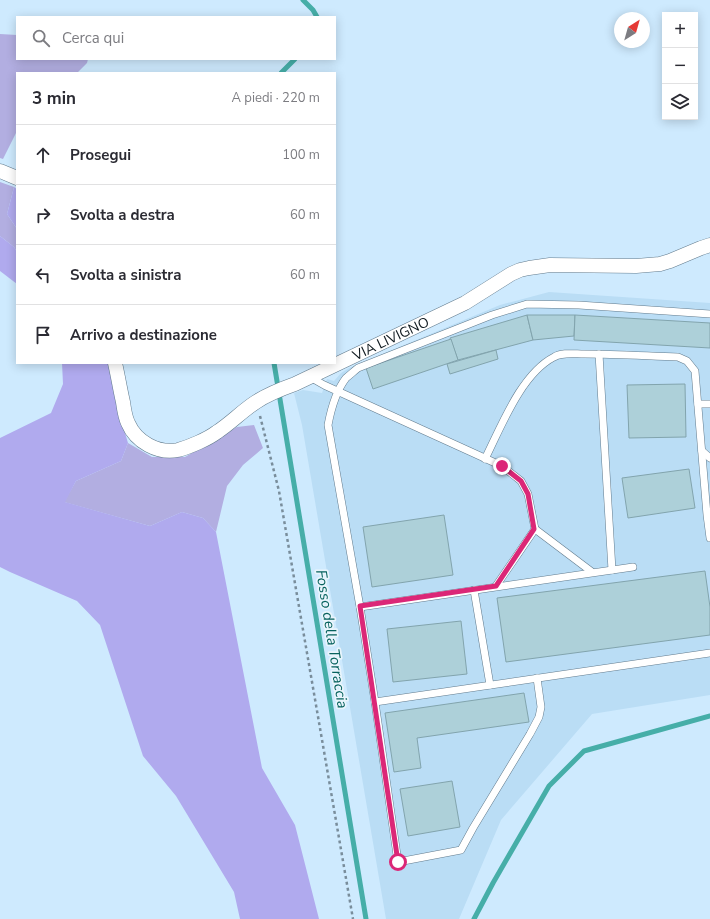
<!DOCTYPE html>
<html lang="it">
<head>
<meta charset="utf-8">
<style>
	body { margin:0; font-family:"Nunito Sans",sans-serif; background:#f2f2f3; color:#2b2b33 }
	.controls { position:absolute; right:12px; top:12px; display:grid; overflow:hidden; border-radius:0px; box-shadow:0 2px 10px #0003 }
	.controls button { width:36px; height:36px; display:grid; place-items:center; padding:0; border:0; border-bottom:1px solid #e1e1e2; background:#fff; color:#2b2b33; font:20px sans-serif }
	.compass { position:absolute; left:614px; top:12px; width:36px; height:36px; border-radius:50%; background:#fff; box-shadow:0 2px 10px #0003; rotate:37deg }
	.stop { position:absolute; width:12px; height:12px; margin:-9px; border:3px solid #db2777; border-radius:50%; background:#fff }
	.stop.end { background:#db2777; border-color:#fff; box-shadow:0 1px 4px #0008 }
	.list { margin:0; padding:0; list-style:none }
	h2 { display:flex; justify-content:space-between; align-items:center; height:52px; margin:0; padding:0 16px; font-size:17px }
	h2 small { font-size:13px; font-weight:400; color:#7c7c81 }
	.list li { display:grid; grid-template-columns:26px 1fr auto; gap:12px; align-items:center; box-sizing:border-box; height:60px; padding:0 16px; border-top:1px solid #e1e1e2 }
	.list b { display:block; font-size:15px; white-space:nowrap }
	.list em { font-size:13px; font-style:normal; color:#7c7c81 }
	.icon { flex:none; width:22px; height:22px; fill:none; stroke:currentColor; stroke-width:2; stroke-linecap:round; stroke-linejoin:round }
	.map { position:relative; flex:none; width:710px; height:919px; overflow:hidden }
	.search { position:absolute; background:#fff; box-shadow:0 2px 10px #0003; left:16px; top:16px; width:320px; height:44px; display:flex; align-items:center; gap:10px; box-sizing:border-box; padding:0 14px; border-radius:0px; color:#7c7c81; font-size:15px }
	.panel { position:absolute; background:#fff; box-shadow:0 2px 10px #0003; left:16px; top:72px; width:320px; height:292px; border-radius:0px }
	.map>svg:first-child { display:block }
	.built { fill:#baddf5 }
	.green { fill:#b2aee1 }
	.forest { fill:#b0aaee }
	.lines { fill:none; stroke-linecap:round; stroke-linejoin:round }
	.stream { stroke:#46aea8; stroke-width:5 }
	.building { fill:#add0d9; stroke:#82a4ad }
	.service-casing { stroke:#627b8d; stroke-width:8 }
	.minor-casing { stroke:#627b8d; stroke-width:15 }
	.path { stroke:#798d9b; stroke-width:2.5; stroke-dasharray:3 3; stroke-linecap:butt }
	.service { stroke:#fff; stroke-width:7 }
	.minor { stroke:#fff; stroke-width:14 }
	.route { stroke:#db2777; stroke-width:5 }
	.labels { text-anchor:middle; stroke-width:3.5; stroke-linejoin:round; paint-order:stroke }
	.street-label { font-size:14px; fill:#0d171d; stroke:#e9f5fc }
	.water-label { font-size:15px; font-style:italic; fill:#07625e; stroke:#e9f5fc }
</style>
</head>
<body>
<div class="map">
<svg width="710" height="919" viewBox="0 0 710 919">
	<rect width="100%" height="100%" fill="#ceeafe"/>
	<!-- built -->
	<path class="built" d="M549,292L710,303V695L592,714L501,820L459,919H386L302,425L294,393L303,390L322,393L327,379L334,381L341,373L349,368L500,305Z"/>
	<!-- green -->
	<g class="green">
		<path d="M0,34L17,35V59H88L87,63L77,73H17V131L3,159L0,158Z"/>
		<path d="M0,182L14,187L7,214L17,229V252L14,247L0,236Z"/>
		<path d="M254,425L263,448L243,465L227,486L216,532L203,518L182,512L150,526L64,502L76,481L121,461L128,443L152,457H185L237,427Z"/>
	</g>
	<!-- forest -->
	<g class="forest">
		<path d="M14,187L17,189V229L7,214Z"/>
		<path d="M0,236L14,247L17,252V284L0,271Z"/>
		<path d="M62,363H109L116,403L128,443L121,461L76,481L65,502L150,526L182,512L203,518L216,532L262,768L295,825L319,919H240L234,892L176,796L143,756L100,625L77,601L10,572L0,567V438L51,413L63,384Z"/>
	</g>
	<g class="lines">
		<!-- stream -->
		<g class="stream">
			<path d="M303,0L313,10L317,17"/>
			<path d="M281,73L295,59"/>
			<path d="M274,363L366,919"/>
			<path d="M474,919L493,883L549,786L584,751L710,716"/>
		</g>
	</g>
	<!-- building -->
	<g class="building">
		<path d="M527,315L533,340L458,360L450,338Z"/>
		<path d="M527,315H575L574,336L533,340Z"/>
		<path d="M575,315L710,323V348L574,340Z"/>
		<path d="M451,339L458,360L373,389L366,368Z"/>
		<path d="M496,350L498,359L450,374L447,364Z"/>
		<path d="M685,384L686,437L629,438L627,385Z"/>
		<path d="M689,469L695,508L628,518L622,478Z"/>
		<path d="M444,515L453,575L372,587L363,527Z"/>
		<path d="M705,571L710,607V635L506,662L497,598Z"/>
		<path d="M461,621L467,674L393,682L387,629Z"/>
		<path d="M524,693L529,722L417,738L421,768L394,772L385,713Z"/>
		<path d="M452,781L460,827L408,836L400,789Z"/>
	</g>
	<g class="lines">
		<!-- service casing -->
		<g class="service-casing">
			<g id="service">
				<path d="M710,314L579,305L527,304L492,315L358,368C354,371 350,375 346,378C336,391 331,409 328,425L360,607L375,702L710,653"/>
				<path d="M599,354L612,570"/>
				<path d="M310,377L324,385L502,466L521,481L528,494L535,529L496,586"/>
				<path d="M698,404H710"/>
				<path d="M702,451L710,458"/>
				<path d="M485,459C501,427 521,374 554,357C562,352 574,354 584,354C615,354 647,356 678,357L687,361L695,371L707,515L710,538"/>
				<path d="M535,529L592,572"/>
				<path d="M474,590L490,685"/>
				<path d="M360,607L633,567"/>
				<path d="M375,702L398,862L461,850L473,828L530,734L539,717L541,707L537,678"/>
			</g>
		</g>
		<!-- minor casing -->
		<g class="minor-casing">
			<g id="minor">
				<path d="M0,171L17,178"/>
				<path id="s1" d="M115,363C118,376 120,389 123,402C124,409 125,417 128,423C136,442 158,454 178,450C189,447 208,439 217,432C231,423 242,411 256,402C268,394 281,389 295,384L465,303L511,274L520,270L529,268L550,265L636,266L660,264L670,261L701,248L710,245"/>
			</g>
		</g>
		<!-- path -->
		<path class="path" d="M260,416L279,491L353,919"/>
		<!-- service -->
		<use href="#service" class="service"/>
		<!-- minor -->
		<use href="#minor" class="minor"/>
	</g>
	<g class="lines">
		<!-- route -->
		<path class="route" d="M398,862L360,606L496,586L534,529L528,494L521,481L502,466"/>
	</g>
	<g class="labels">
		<!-- street labels -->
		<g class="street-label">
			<text dy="5" stroke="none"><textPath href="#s1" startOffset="364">VIA LIVIGNO</textPath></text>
		</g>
		<!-- water labels -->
		<g class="water-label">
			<text transform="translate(332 639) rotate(81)" y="5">Fosso della Torraccia</text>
		</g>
	</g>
</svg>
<div class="controls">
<button>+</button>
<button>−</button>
<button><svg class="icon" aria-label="layers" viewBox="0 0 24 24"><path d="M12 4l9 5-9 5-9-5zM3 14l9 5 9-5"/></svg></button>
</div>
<svg class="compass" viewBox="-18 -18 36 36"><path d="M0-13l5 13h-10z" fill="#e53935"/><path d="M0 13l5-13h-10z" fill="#7c7c81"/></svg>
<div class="stop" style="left:398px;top:862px"></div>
<div class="stop end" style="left:502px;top:466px"></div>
<div class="search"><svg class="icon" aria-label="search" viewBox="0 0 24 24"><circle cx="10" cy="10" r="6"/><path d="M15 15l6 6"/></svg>Cerca qui</div>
<section class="panel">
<h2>3 min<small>A piedi · 220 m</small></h2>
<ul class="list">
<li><svg class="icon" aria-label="ahead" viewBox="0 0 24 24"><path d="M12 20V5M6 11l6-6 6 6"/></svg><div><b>Prosegui</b></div><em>100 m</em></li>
<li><svg class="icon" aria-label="right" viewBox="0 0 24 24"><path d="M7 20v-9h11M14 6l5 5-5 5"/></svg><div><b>Svolta a destra</b></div><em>60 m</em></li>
<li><svg class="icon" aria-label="left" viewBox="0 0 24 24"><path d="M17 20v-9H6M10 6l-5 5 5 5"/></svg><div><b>Svolta a sinistra</b></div><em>60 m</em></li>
<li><svg class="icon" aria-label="arrive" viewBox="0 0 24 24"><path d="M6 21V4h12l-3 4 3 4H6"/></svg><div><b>Arrivo a destinazione</b></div></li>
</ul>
</section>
</div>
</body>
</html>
